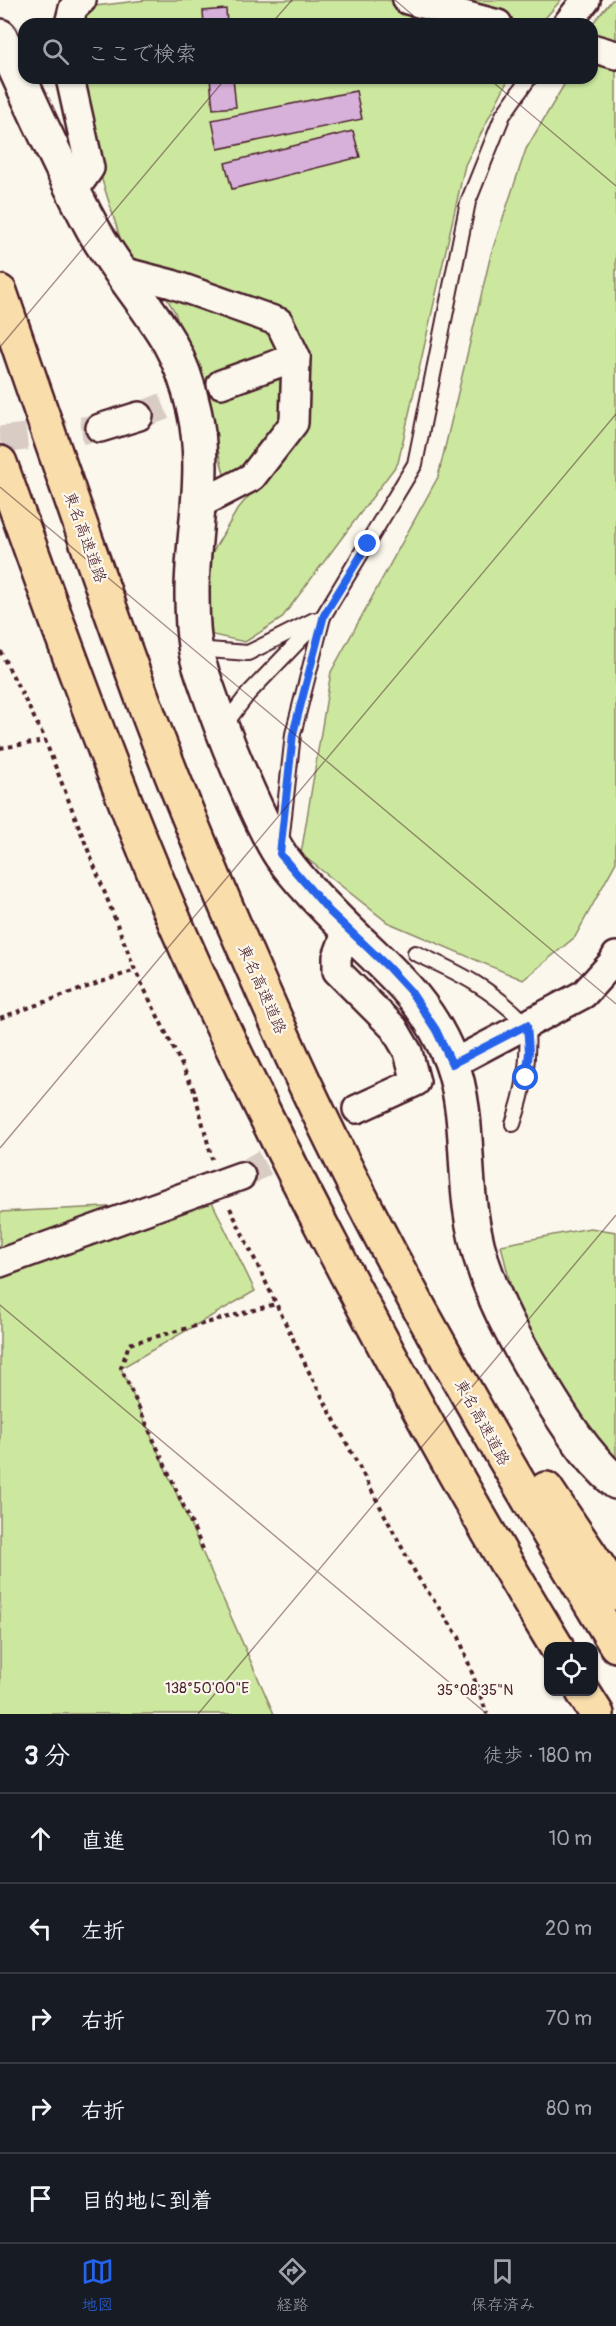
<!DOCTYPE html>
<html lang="ja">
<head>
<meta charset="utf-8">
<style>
	body { margin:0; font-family:Pangolin,"Klee One",sans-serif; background:#242831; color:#f1f3f6 }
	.controls { position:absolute; right:18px; bottom:18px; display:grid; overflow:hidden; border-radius:12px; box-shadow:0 2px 4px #0004 }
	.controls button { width:54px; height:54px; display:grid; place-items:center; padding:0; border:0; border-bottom:2px solid #363941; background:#171b24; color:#f1f3f6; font:30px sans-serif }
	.stop { position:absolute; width:18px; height:18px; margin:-14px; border:4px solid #2563eb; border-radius:50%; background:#fff }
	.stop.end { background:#2563eb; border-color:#fff; box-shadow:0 2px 6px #0008 }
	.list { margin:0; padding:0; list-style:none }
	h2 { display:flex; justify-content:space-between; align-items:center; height:78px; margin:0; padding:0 24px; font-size:26px }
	h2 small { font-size:20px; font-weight:400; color:#9ea1a6 }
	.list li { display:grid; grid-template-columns:39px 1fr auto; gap:18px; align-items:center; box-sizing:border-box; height:90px; padding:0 24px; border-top:2px solid #363941 }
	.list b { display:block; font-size:22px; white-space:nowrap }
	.list em { font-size:20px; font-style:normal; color:#9ea1a6 }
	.icon { flex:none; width:33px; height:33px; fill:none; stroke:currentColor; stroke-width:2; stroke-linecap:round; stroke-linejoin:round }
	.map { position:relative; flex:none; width:616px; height:1714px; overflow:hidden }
	.search { position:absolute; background:#171b24; box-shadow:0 2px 4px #0004; left:18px; right:18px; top:18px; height:66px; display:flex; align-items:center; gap:15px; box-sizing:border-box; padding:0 21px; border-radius:18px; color:#9ea1a6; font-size:22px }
	.sheet { height:528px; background:#171b24 }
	nav { display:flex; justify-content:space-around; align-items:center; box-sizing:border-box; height:84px; border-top:2px solid #363941; background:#171b24; font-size:16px; color:#9ea1a6 }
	nav a { display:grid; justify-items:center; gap:3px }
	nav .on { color:#2563eb }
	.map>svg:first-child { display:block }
	.green { fill:#cce89f; stroke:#8b8465; stroke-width:1.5 }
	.building { fill:#d7b1da; stroke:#4a1f2b; stroke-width:1.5 }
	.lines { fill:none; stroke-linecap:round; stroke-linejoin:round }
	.minor-tunnel { stroke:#d8ccc5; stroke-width:27; stroke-dasharray:27 14; stroke-linecap:butt }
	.service-casing { stroke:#4a1f2b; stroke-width:18 }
	.minor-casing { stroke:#4a1f2b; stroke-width:32 }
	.tertiary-casing { stroke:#4a1f2b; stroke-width:38 }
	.motorway-casing { stroke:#4a1f2b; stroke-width:38 }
	.path { stroke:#4a1f2b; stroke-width:4; stroke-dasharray:4.5 4.5; stroke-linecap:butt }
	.service { stroke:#fbf7ec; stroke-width:14 }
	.minor { stroke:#fbf7ec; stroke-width:27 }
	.tertiary { stroke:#fbf7ec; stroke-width:33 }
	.motorway { stroke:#f9deab; stroke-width:33 }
	.route { stroke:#2563eb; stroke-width:8 }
	.ticks { fill:none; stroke:#4a1f2b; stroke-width:1.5; stroke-opacity:0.45 }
	.labels { text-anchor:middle; stroke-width:4.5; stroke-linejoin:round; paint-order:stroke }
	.street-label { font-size:16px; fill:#4a1f2b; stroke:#fbf7ec }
	.ticks-label { font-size:15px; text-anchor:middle; fill:#4a1f2b; stroke:#fbf7ec; stroke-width:4.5; stroke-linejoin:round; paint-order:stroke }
</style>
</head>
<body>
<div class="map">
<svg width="616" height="1714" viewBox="0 0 616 1714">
	<rect width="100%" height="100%" fill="#fbf7ec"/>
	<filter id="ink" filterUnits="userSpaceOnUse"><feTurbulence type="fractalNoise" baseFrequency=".0167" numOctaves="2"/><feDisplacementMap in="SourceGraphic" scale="12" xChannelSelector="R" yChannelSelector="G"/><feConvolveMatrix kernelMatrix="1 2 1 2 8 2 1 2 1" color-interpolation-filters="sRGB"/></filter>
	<g filter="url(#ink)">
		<!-- green -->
		<g class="green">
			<path d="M146,0H388L472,24H80V19L95,6Z"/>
			<path d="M434,0H561L540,24H529Z"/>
			<path d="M612,0H616V56L592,57V24Z"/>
			<path d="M592,59H616V862L575,937L523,980L387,922L301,854L331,672L438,477L491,254L526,149L568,78H592Z"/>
			<path d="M86,78H509L465,165L398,463L281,619L245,642L208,634V560L237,510L284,454L295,363L279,322L126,257L93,151Z"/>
			<path d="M161,289L276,325L282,356L198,387L175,312Z"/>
			<path d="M285,364L289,395L257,468L226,482L212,427L201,401Z"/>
			<path d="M212,1202L255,1291L121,1368L274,1714H0V1212Z"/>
			<path d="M590,1228L616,1232V1457L601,1447L521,1329L501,1245Z"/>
		</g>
		<!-- building -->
		<g class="building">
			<path d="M226,9L227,24H204L203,11Z"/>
			<path d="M210,78H233L236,107L213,109Z"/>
			<path d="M356,91L362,119L218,149L212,120Z"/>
			<path d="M353,131L360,157L232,189L225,163Z"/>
		</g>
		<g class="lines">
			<!-- minor-tunnel -->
			<g class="minor-tunnel">
				<path d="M139,416L221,384"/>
				<path d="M0,440L100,428"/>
				<path d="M241,1176L357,1109"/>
			</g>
			<!-- service casing -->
			<g class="service-casing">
				<g id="service">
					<path d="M195,649L248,653L314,620"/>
					<path d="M223,727L248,694L324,615L415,464L468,202L503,115L529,78"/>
					<path d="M281,843L293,734L323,617"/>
					<path d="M415,953C460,973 492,989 527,1025C529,1062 525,1089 513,1124"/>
				</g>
			</g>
			<!-- minor casing -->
			<g class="minor-casing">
				<g id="minor">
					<path d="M407,0L498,24"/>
					<path d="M69,24L73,8L82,0"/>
					<path d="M567,24L586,0"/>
					<path d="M592,48L616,55"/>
					<path d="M70,78L90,168L74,191"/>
					<path d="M118,270L172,284L279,322L296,357L294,423L252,477L198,505"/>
					<path d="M221,384L296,357"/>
					<path d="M100,428L139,416"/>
					<path d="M347,930L337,957V971L394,1028L408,1052L416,1082L357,1109"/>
					<path d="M452,1064L584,994L613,962L616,956"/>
					<path d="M0,1263L241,1176"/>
				</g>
			</g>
			<!-- tertiary casing -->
			<g class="tertiary-casing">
				<path id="tertiary" d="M0,36C30,100 58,165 92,227C114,268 146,302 169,342C181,363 189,387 194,410C208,469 193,529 192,589C192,607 192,627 195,645C196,659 202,672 206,684C216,713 226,740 238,768C249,793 266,834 281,856C295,875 312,894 329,911C377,962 425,992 451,1061C468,1108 464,1158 470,1206C478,1273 508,1329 542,1385C564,1421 585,1455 616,1482"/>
			</g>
			<!-- motorway casing -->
			<g class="motorway-casing">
				<g id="motorway">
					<path d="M0,292C49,434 97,576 149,716C192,830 241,943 291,1054C385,1259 499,1453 616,1645"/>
					<path d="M0,463C53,612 106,760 168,906C218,1023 275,1137 334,1250C404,1385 477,1517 556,1646"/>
					<path d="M546,1489L616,1593"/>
					<path d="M583,1692L597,1714"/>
				</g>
			</g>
			<!-- path -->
			<g class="path">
				<path d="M0,651L43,735L135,970L194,1090L212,1159"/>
				<path d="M0,748L39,742"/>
				<path d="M0,1018L135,970"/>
				<path d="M230,1208L310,1374L417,1576L459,1637L487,1714"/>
				<path d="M203,1549L121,1368L129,1344L276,1304"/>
			</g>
			<!-- service -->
			<use href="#service" class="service"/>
			<!-- minor -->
			<use href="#minor" class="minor"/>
			<!-- tertiary -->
			<use href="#tertiary" class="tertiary"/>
			<!-- motorway -->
			<use href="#motorway" class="motorway"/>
		</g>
	</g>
	<g class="lines" filter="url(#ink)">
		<!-- route -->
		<path class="route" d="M368,544L324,615L293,734L280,854L330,912L387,966L411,992L436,1030L452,1064L527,1025L529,1052L526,1078"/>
	</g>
	<!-- ticks -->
	<path class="ticks" d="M395,0L423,24M271,24L292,0M488,78L616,186M0,347L226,78M0,487L616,1004M0,1148L616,414M0,1305L487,1714M198,1714L616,1215"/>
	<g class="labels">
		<!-- street labels -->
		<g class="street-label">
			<text transform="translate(86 537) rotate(70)" y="6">東名高速道路</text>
			<text transform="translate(263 989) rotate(66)" y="6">東名高速道路</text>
			<text transform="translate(483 1422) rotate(61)" y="6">東名高速道路</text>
		</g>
	</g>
	<g class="ticks-label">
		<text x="207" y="1693">138°50'00"E</text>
		<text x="475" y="1695">35°08'35"N</text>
	</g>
</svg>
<div class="controls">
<button><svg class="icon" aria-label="locate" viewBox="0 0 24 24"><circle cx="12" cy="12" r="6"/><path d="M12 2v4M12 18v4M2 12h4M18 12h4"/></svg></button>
</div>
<div class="stop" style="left:526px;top:1078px"></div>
<div class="stop end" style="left:368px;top:544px"></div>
<div class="search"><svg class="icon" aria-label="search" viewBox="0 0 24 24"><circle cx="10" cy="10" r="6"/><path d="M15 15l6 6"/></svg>ここで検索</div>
</div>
<section class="sheet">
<h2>3 分<small>徒歩 · 180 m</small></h2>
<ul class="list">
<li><svg class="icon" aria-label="ahead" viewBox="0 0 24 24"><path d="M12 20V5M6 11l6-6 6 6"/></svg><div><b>直進</b></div><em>10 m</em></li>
<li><svg class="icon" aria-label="left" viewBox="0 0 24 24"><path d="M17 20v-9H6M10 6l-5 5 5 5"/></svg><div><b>左折</b></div><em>20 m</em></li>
<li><svg class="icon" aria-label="right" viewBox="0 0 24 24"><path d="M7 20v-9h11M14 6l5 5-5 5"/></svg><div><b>右折</b></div><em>70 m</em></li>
<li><svg class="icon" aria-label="right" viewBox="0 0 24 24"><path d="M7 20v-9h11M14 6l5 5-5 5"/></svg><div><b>右折</b></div><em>80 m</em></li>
<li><svg class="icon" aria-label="arrive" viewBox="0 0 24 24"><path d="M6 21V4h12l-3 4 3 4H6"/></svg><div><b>目的地に到着</b></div></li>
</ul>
</section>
<nav>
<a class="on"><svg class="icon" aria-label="map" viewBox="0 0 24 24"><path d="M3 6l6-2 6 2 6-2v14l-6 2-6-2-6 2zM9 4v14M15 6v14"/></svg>地図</a>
<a><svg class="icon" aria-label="directions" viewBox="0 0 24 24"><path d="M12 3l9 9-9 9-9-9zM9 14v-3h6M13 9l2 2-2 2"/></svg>経路</a>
<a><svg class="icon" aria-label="saved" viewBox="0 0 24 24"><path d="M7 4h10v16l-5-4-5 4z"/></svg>保存済み</a>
</nav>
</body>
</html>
